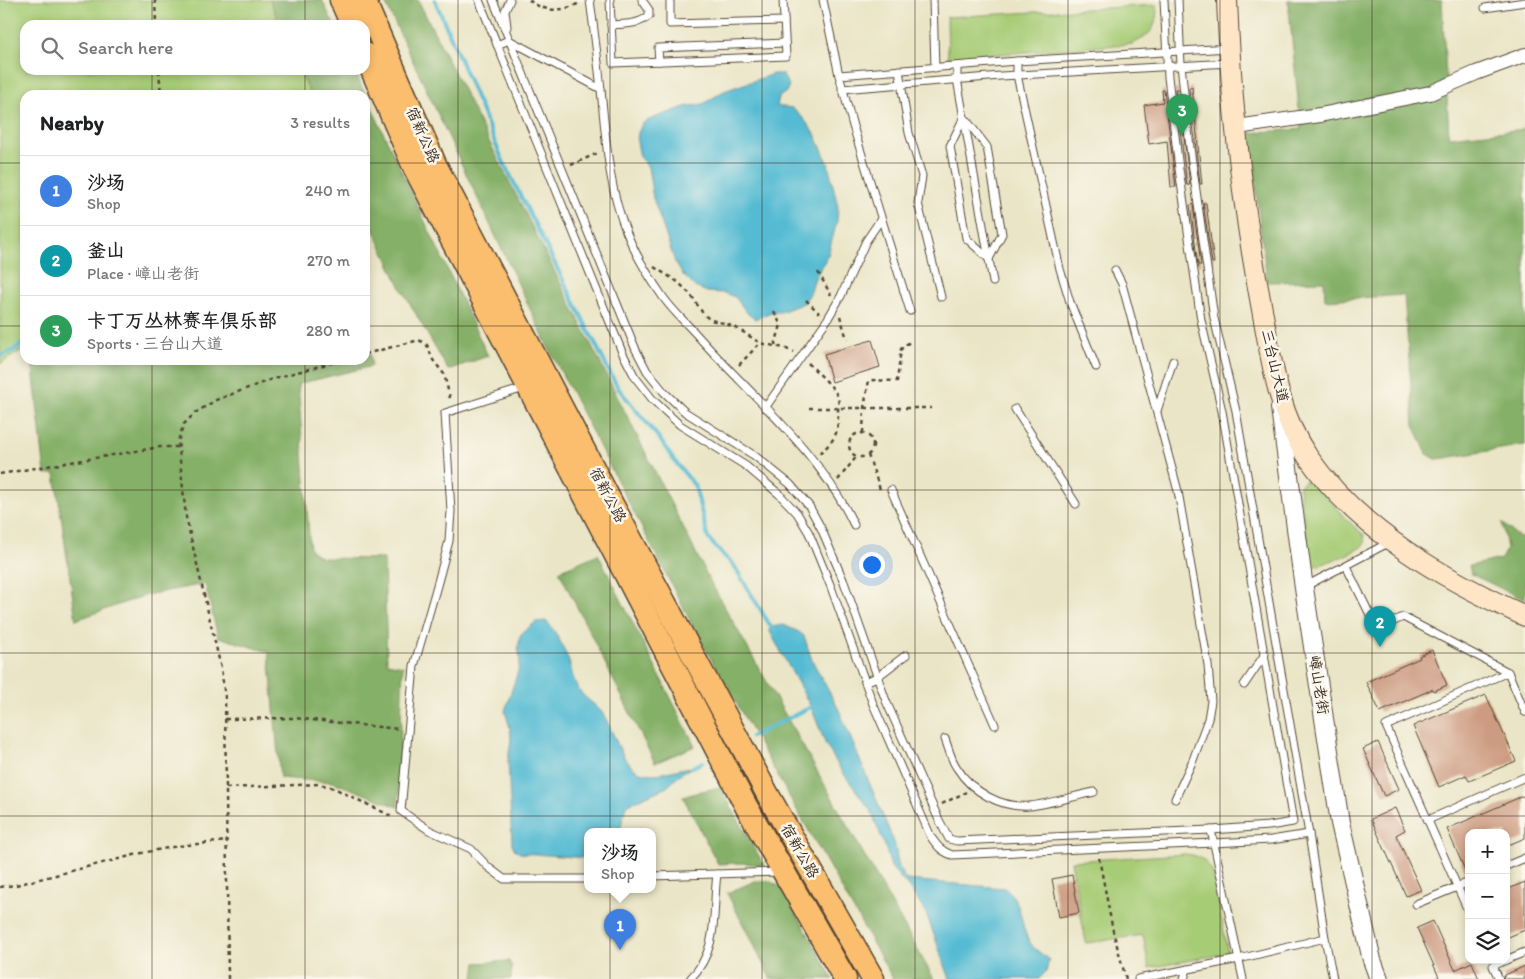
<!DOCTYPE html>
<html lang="en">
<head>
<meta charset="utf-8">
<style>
	body { margin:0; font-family:Itim,"LXGW WenKai TC",sans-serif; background:#f6f6f6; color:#202124 }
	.controls { position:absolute; right:15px; bottom:15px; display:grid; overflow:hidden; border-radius:10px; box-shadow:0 2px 8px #0003 }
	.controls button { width:45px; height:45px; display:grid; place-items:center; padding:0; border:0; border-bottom:1px solid #e0e0e0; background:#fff; color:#202124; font:25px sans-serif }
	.you { position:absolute; left:871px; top:564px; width:18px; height:18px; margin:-12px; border:4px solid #fff; border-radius:50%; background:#1a73e8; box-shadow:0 0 0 8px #1a73e833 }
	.badge { display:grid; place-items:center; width:32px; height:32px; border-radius:50%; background:#1f6fb2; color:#fff; font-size:16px; font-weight:700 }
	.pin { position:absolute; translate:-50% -41px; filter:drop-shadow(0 1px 2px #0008) }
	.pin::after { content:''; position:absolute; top:26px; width:18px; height:15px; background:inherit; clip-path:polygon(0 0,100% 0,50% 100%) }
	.popup { position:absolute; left:584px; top:828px; width:72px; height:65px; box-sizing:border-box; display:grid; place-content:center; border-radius:10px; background:#fff; filter:drop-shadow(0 1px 4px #0005); font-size:16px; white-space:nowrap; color:#757577 }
	.popup b { font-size:19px; color:#202124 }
	.popup::after { content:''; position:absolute; left:50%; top:100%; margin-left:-10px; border:10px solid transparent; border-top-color:#fff }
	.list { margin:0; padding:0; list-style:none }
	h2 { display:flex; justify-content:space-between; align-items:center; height:65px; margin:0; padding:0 20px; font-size:21px }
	h2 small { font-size:16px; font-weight:400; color:#757577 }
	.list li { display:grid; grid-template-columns:32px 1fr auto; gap:15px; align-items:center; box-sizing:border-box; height:70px; padding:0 20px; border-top:1px solid #e0e0e0 }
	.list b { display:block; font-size:19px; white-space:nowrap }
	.list p { margin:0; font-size:16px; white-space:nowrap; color:#757577 }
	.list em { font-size:16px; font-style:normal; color:#757577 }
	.icon { flex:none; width:28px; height:28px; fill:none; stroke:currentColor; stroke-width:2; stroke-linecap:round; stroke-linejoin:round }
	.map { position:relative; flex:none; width:1525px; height:979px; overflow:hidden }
	.search { position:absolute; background:#fff; box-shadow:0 2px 8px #0003; left:20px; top:20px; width:350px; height:55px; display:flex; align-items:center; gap:12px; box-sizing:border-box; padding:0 18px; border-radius:15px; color:#757577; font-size:19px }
	.panel { position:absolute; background:#fff; box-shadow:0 2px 8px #0003; left:20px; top:90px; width:350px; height:275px; border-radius:15px }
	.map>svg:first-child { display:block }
	.green { fill:#a7cc76; stroke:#717b4a }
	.forest { fill:#85b067; stroke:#606d42 }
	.water { fill:#55bbd3; stroke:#487278 }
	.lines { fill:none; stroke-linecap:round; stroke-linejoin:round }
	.stream { stroke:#55bbd3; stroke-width:4 }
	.building { fill:#cd9b81 }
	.service-casing { stroke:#554637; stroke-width:9 }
	.minor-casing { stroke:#554637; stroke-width:16 }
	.tertiary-casing { stroke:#554637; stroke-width:20 }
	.secondary-casing { stroke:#554637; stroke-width:22 }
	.trunk-casing { stroke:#554637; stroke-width:25 }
	.path { stroke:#554637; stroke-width:2.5; stroke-dasharray:4 4; stroke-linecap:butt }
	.service { stroke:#fff; stroke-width:7 }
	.minor { stroke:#fff; stroke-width:14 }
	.tertiary { stroke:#fff; stroke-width:18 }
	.secondary { stroke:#fde5c5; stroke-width:20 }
	.trunk { stroke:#fbbe6e; stroke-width:22 }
	.grid { fill:none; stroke:#3b2a1e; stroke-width:1; stroke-opacity:0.55 }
	.labels { text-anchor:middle; stroke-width:5; stroke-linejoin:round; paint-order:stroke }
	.street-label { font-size:15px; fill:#3b2a1e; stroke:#fbf7ec }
</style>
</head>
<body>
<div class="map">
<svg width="1525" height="979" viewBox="0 0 1525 979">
	<rect width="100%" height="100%" fill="#fbf7ec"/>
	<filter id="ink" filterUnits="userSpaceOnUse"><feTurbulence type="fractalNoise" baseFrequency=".02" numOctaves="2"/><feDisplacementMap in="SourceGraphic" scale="10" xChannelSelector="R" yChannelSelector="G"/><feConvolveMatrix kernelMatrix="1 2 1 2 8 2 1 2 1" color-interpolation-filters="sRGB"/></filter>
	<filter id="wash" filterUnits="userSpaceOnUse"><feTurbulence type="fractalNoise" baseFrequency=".0096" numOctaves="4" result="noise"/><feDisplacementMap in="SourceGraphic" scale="20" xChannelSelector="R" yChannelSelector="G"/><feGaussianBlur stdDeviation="1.12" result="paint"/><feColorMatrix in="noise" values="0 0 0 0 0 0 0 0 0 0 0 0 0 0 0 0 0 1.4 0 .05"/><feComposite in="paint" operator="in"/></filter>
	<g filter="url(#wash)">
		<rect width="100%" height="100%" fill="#eae5c6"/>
		<!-- green -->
		<g class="green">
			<path d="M0,0H271L282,25H25V70H301L312,95H25V348L0,364Z"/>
			<path d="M1157,5C1157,27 1152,35 1132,44L948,58L947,17Z"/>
			<path d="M1308,480L1315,484L1347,520L1364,535C1364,539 1365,540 1364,544C1360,551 1327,562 1318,566L1312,565L1309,563L1299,487L1304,481Z"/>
			<path d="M1185,854C1200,855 1206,860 1213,873L1228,953L1149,968L1143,935L1086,943L1071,861Z"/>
		</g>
		<!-- forest -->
		<g class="forest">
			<path d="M270,0H322L334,25H280Z"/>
			<path d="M384,0H418L710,581L934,979H893L697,634L547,345Z"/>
			<path d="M1288,0H1442L1449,137L1525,129V445L1445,458L1436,459L1427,454L1414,425L1404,295L1325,300L1324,281L1267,282L1249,133L1301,129Z"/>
			<path d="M299,70H354L488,356L448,370L401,288L365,212V95H311Z"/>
			<path d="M365,330L372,366L298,384L310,549L322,558L384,559L387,663L403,666L398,807L333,782L280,778L269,652L218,637L205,584L146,595L76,620L55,474H45L32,360H365Z"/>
			<path d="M1502,523L1520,538H1525V600L1471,574L1469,566L1501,559L1507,548Z"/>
			<path d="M598,554L695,746L655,763L559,571Z"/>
			<path d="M720,787L764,865L742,863L718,864L683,797L702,791Z"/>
			<path d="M755,881H769L782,888L833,979H771L727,893Z"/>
			<path d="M509,961L512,967L511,979H474L476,963Z"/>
		</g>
		<!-- water -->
		<g class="water">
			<path d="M773,74H782L789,86L786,92L779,97L777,106L792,108L803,118L815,134L828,163L838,207L837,221L828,255L814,280L811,292L804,303L781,312H771L755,319L748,314L735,297L724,293L707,292L695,287L682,274L675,262L653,198L648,167L640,157L637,142L638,133L642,124L651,119L685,107L703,104L724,91Z"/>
			<path d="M546,621C557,632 565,650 570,665C572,673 574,682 579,690C585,699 597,705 603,714C614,731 621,764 640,772C657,778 676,768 693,767L683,772L667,787L626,805L620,831H588L587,858L520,853L515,850L512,844L508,760L511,740L510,728L505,711L518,671L520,659L518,647L521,634L536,622Z"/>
			<path d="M784,625L799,632L804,636L812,660L839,710L894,842C898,855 896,870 907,880L1004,888C1025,902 1018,925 1031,944C1035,950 1044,955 1049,960L1046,972L1039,979H950L926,913L910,889L891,867L885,846L871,811L841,770L826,745L811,707L769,630L771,627Z"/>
		</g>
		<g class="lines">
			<!-- stream -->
			<g class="stream">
				<path d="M435,0L502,159L607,367L618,388L659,438L673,459L695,486L708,538L721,553L733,564L771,627"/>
				<path d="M0,356L12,351L25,342"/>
				<path d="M751,737L811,707"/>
				<path d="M693,767L703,762"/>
			</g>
		</g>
		<g id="blocks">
			<!-- building -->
			<g class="building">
				<path d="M1192,87L1202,184H1200L1189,88Z"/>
				<path d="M1175,89H1178L1190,185H1187Z"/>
				<path d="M1162,90H1164L1176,187H1171L1167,141L1149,144L1144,105L1163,102Z"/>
				<path d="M1203,203H1206L1214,263H1212Z"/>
				<path d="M1193,204L1201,265H1198L1190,205Z"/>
				<path d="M872,340L880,367L832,382L824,354Z"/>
				<path d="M1432,650L1447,685L1434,691L1433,689L1380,712L1366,682L1420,658L1419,656Z"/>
				<path d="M1486,695L1516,761L1469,781L1466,775L1439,787L1413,726Z"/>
				<path d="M1378,742L1399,789L1384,796L1363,749Z"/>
				<path d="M1525,795V838L1506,846V833H1469L1468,877L1447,829Z"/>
				<path d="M1395,808L1405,830L1396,835L1421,890L1406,896L1371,819Z"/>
				<path d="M1072,875L1079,913L1059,917L1052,879Z"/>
				<path d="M1525,882V930L1506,938V890Z"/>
				<path d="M1433,921L1455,970L1472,962L1479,979H1433L1439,977L1417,928Z"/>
				<path d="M1525,966V979H1504L1503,976Z"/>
			</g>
		</g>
	</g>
	<g filter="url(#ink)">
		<use href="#blocks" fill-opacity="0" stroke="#554637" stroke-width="1"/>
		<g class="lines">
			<!-- service casing -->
			<g class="service-casing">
				<g id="service">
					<path d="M479,0L622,352L635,377L653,400L680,425L746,466L779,494L797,513L809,533L831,587L873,704L931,837C937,846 941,851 952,855L1214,843L1271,840L1309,834L1236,411L1214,318L1190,148L1181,65L1178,0"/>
					<path d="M493,0L636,350L647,371L664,392L685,412L755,456L790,484L809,506L821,528L844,582L886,701L939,820L949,839L957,841L1211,830L1269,826L1293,822L1222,411L1201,320L1179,169L1168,77L1164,0"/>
					<path d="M590,0C594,30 598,60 601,90C606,138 608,186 626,231C635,254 649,277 663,297C672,310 685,322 696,334C750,395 819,450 854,525"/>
					<path d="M610,0L613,63L786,56L783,0"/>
					<path d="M670,0V24L784,21"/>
					<path d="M823,0L839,75L853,126L910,311"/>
					<path d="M933,0L935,68"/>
					<path d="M1485,8L1525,2"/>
					<path d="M611,25C624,24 638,25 649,16V10L642,0"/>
					<path d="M507,27L505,11L510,0"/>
					<path d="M497,45L509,40L601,89"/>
					<path d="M659,61L658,48L785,43"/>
					<path d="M1017,61V75L1060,269L1070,302L1096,367"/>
					<path d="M957,66V79L993,282"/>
					<path d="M899,70L909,133L922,176L918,203L941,297"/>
					<path d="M839,75L1017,61L1229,48"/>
					<path d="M842,89L1001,76L1229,63"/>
					<path d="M964,117L987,147L1002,234L989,259L966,238L950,146Z"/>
					<path d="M1115,270L1122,284L1178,491L1208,665L1211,701L1208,719L1193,760L1175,799"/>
					<path d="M524,388L445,413L451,511L449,541L438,582L414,666L401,811L429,830L471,849L488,867L504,879H588"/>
					<path d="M765,408L827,320L841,296L866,241L881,219"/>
					<path d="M1015,409L1076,504"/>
					<path d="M1157,411L1173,361"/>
					<path d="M891,490L995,725"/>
					<path d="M1346,566L1377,629L1403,617L1508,672"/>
					<path d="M1304,587L1390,542"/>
					<path d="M865,682L877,677L906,655"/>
					<path d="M1244,685L1265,654"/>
					<path d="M945,739C949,749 951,760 957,768C972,792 1001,808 1029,806C1049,804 1074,796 1094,792"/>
					<path d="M1428,820L1525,777"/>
					<path d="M1211,830L1243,979"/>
					<path d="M1309,834L1325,938L1333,979"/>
					<path d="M1506,866L1525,858"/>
					<path d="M652,876L778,872"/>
					<path d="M1416,904L1469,882"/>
					<path d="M1469,913L1386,726L1508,672L1525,712"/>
					<path d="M1506,960L1525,952"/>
					<path d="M690,979C720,949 712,912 717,874"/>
					<path d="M1138,979L1239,959L1325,938"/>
					<path d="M1184,979L1187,969"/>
					<path d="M1499,979L1493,966L1506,960"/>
				</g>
			</g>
			<!-- minor casing -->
			<g class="minor-casing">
				<path id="minor" d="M1237,127L1320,115L1430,93L1476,73L1525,55"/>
			</g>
			<!-- tertiary casing -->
			<g class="tertiary-casing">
				<path id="tertiary" d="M1280,408L1304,588L1340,823L1372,960L1379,979"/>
			</g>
			<!-- secondary casing -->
			<g class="secondary-casing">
				<path id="secondary" d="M1227,0C1231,105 1243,211 1263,315C1272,364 1279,415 1308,457C1360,532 1444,579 1525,616"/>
			</g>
			<!-- trunk casing -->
			<g class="trunk-casing">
				<g id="trunk">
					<path d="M341,0L352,25"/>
					<path d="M364,0L435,164L612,504L768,795L873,979"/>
					<path d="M365,54L415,169L746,806L845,979"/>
				</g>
			</g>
			<!-- path -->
			<g class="path">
				<path d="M155,0L156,25"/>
				<path d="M529,0C545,13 564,12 581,2"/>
				<path d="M159,70L161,95"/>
				<path d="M571,165L598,153"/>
				<path d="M654,267L678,282L691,295L704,315L711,320L727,324L740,330L760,343L784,348L794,352"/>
				<path d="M818,272L831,295"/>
				<path d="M806,300L819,313"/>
				<path d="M774,312L781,325L775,345"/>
				<path d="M840,316L847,339"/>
				<path d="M365,354L419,340L427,345L433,360L444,374L451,402"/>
				<path d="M808,363C818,373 830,383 837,395C839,400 839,405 838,410C838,434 837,438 819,454"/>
				<path d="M739,365L760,343"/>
				<path d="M809,408H931"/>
				<path d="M863,433L864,408L869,380L897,381L901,349L912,340"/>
				<circle cx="861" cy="445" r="12"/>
				<path d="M868,455L881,492"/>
				<path d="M0,474L160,447H178"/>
				<path d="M838,480L857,456"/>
				<path d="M225,719L294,718L399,729"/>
				<path d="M226,788L319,784L334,788L389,815H394"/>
				<path d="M942,804L966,792"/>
				<path d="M1099,858L1113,931L1126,979"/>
				<path d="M0,887L16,885L142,853L178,846L227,841"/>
				<path d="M228,979L225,697L221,668L186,517L178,441L184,424L195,413L216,400L275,378L342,360"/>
			</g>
			<!-- service -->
			<use href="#service" class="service"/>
			<!-- minor -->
			<use href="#minor" class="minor"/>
			<!-- tertiary -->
			<use href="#tertiary" class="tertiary"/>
			<!-- secondary -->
			<use href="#secondary" class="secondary"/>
			<!-- trunk -->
			<use href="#trunk" class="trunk"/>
		</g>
	</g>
	<!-- grid -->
	<path class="grid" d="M152,0V25M305,0V25M458,0V979M610,0V979M762,0V979M915,0V979M1068,0V979M1220,0V979M1372,0V979M152,70V95M305,70V95M0,163H25M365,163H1525M0,326H25M365,326H1525M152,360V979M305,360V979M0,490H1525M0,653H1525M0,816H1525"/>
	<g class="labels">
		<!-- street labels -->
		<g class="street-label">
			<text transform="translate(423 135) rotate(66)" y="5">宿新公路</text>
			<text transform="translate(1275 366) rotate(77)" y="5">三台山大道</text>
			<text transform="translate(608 495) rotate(62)" y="5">宿新公路</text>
			<text transform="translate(1319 685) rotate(81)" y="5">嶂山老街</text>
			<text transform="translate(800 851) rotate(60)" y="5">宿新公路</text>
		</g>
	</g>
</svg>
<div class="controls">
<button>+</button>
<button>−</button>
<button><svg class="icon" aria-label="layers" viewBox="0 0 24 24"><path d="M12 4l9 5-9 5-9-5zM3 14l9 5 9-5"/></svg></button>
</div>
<div class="you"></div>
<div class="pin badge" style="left:620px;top:950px;background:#3f7fe0">1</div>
<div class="popup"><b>沙场</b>Shop</div>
<div class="pin badge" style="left:1380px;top:647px;background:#0f9aa8">2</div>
<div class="pin badge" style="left:1182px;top:135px;background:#2e9e5b">3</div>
<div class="search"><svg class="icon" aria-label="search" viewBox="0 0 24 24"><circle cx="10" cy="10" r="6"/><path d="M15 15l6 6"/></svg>Search here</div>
<section class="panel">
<h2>Nearby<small>3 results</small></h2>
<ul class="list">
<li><span class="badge" style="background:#3f7fe0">1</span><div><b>沙场</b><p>Shop</p></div><em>240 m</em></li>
<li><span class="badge" style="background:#0f9aa8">2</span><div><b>釜山</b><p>Place · 嶂山老街</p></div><em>270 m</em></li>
<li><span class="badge" style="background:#2e9e5b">3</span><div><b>卡丁万丛林赛车俱乐部</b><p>Sports · 三台山大道</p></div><em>280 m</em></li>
</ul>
</section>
</div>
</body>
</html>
